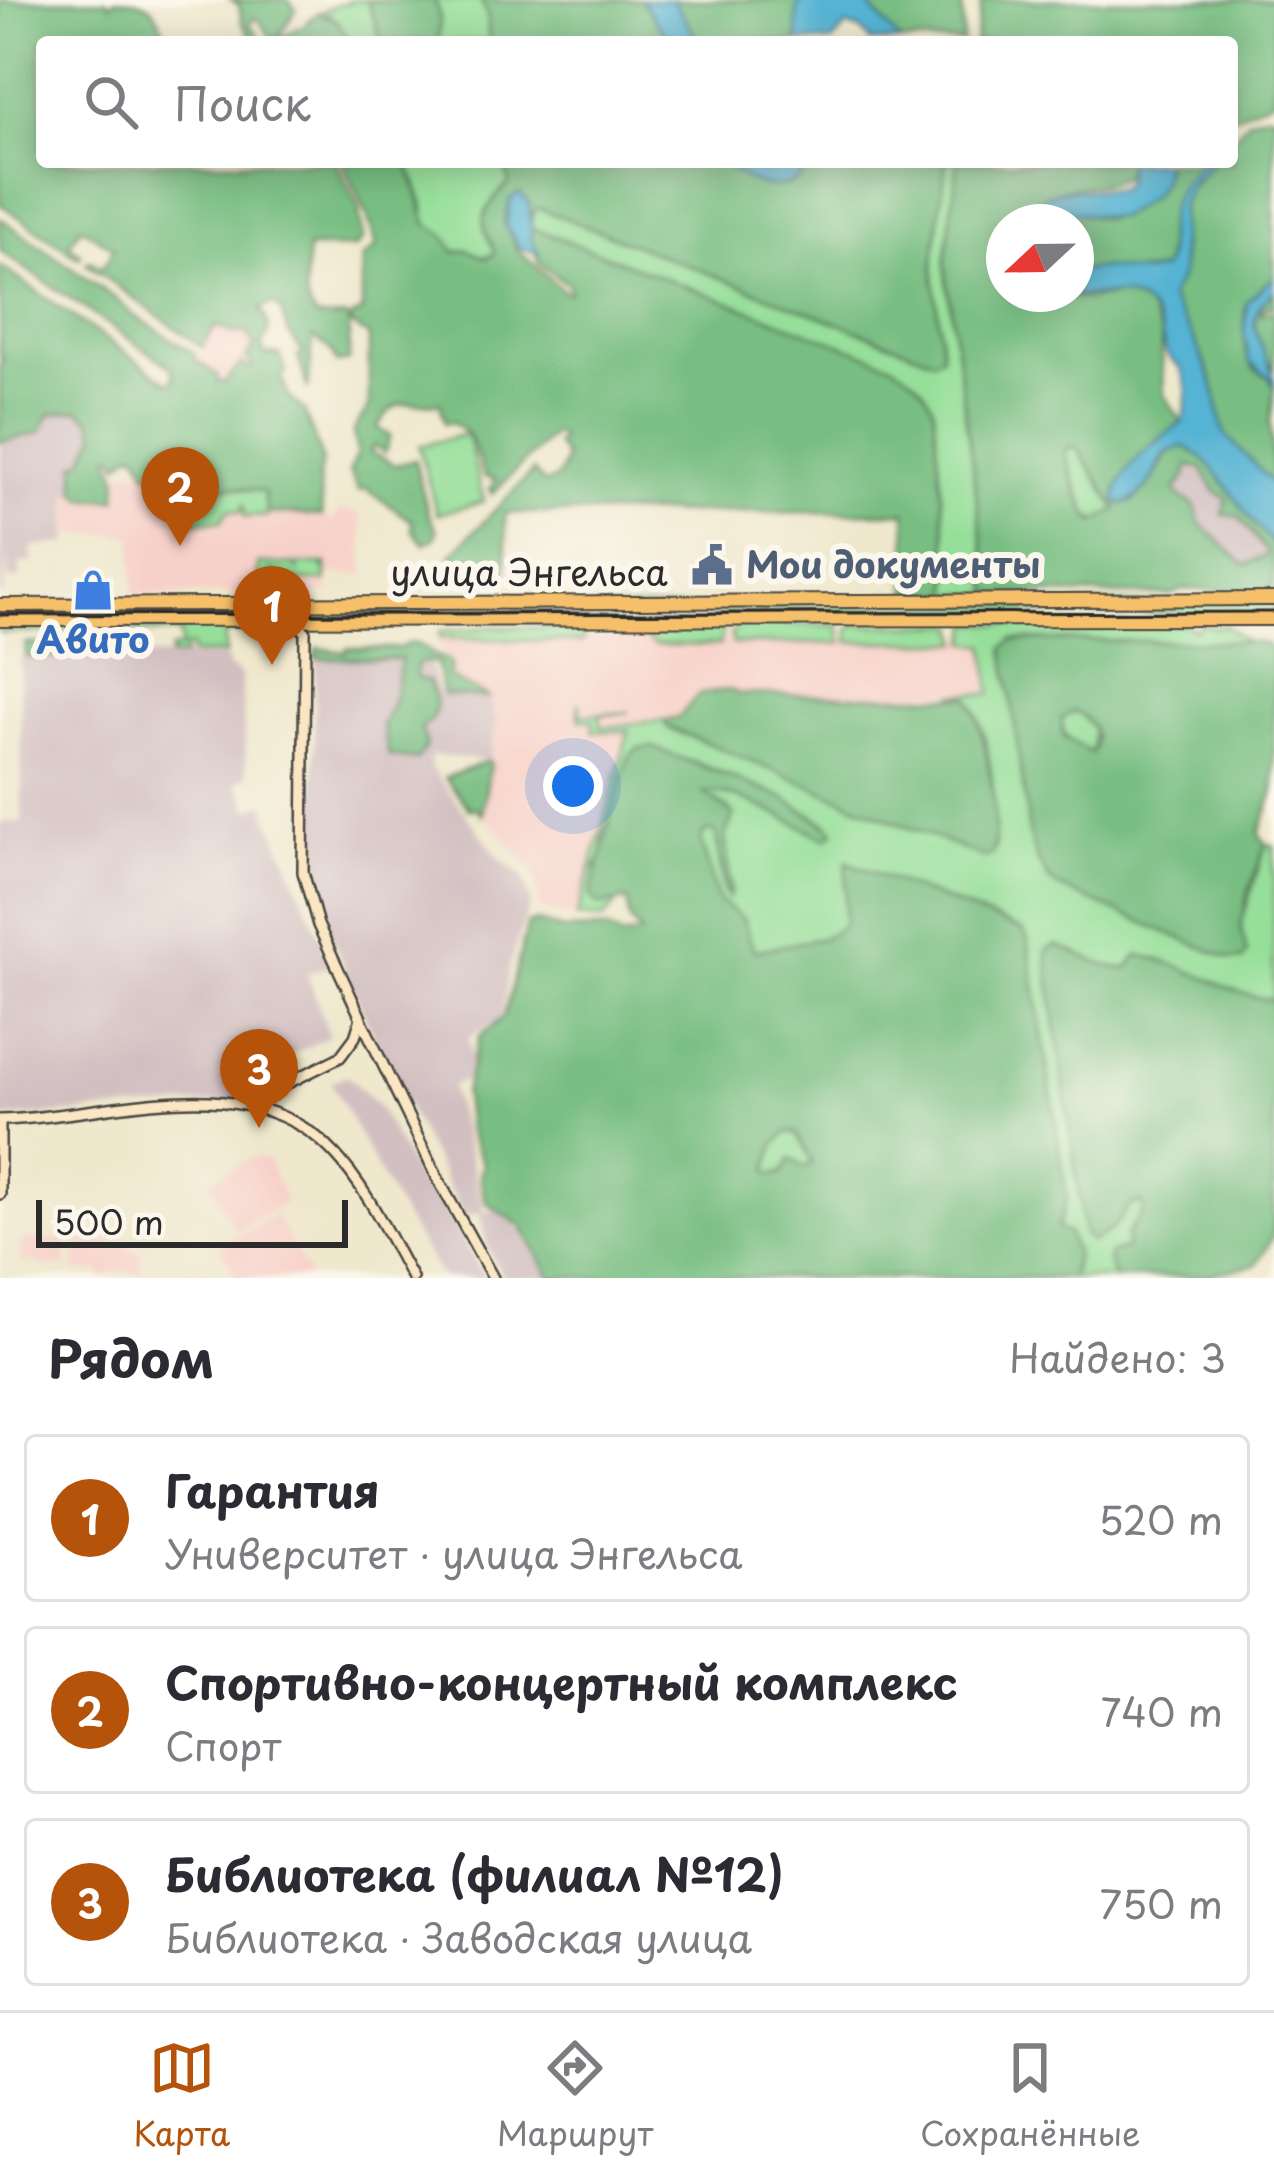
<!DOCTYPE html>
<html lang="ru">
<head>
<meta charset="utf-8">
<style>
	body { margin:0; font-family:"Playpen Sans",sans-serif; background:#f2f2f3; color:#2b2b33 }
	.compass { position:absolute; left:986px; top:204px; width:108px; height:108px; border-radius:50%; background:#fff; box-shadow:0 6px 30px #0003; rotate:248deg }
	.scale { position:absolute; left:36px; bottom:30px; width:312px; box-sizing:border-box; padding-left:12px; border:6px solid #2b2b2b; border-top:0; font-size:33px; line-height:42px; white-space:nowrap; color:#2b2b2b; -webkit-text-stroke:9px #fbf7ec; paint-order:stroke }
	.you { position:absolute; left:573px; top:786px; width:42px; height:42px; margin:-30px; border:9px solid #fff; border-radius:50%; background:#1a73e8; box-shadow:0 0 0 18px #1a73e833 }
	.badge { display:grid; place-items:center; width:78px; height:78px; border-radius:50%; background:#b45309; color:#fff; font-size:39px; font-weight:700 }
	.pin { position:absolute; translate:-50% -99px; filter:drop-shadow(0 3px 6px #0008) }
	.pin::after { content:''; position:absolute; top:63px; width:42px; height:36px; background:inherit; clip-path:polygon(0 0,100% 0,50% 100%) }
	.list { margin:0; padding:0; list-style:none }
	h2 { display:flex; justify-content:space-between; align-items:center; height:156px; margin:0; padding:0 48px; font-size:51px }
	h2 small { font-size:39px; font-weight:400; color:#7c7c81 }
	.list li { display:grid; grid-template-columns:78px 1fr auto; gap:36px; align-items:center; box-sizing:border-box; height:168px; margin:0 24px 24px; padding:0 24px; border:3px solid #e1e1e2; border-radius:12px }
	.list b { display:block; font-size:45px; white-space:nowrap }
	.list p { margin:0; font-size:39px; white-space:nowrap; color:#7c7c81 }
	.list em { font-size:39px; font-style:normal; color:#7c7c81 }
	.icon { flex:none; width:66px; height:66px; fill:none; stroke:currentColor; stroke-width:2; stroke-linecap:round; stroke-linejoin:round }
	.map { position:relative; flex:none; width:1274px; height:1278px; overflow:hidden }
	.search { position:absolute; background:#fff; box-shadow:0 6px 30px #0003; left:36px; right:36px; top:36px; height:132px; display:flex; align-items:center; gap:30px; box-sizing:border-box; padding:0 42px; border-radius:12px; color:#7c7c81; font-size:45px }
	.sheet { height:732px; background:#fff }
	nav { display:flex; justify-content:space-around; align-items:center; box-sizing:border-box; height:168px; border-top:3px solid #e1e1e2; background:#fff; font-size:33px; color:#7c7c81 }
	nav a { display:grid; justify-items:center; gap:6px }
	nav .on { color:#b45309 }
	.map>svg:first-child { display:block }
	.built { fill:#f7d1c9 }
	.industrial { fill:#d2bfc1 }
	.green { fill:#96df9a; stroke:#608562; stroke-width:3 }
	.forest { fill:#78be82; stroke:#527456; stroke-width:3; fill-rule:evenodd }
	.water { fill:#54b3d3; stroke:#406f7f; stroke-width:3 }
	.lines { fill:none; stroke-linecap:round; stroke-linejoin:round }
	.secondary-casing { stroke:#484743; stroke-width:14 }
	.primary-casing { stroke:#484743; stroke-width:16 }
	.secondary { stroke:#fbe6c4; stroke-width:9 }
	.primary { stroke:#f6c06b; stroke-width:12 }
	.tram { stroke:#2b2b2b; stroke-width:3 }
	.labels { text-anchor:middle; stroke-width:12; stroke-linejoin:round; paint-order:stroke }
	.service-label { font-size:36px; font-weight:bold; fill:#4e5e75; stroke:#fbf7ec; text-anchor:start }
	.street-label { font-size:36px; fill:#2b2b2b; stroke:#fbf7ec }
	.shop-label { font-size:36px; font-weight:bold; fill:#366cbe; stroke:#fbf7ec }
</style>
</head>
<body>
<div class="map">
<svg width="1274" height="1278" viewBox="0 0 1274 1278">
	<rect width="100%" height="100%" fill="#fbf7ec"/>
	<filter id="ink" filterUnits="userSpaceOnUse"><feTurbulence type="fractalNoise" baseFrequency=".00833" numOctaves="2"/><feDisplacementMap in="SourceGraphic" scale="24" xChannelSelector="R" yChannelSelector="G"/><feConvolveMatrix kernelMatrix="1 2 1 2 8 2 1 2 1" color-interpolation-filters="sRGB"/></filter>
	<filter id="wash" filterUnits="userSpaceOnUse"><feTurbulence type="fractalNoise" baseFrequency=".004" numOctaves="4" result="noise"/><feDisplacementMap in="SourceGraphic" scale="48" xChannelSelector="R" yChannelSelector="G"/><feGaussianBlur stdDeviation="2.7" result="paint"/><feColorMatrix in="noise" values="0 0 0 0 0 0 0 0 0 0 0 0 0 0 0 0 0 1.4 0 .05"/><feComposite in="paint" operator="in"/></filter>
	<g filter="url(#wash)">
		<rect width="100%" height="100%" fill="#efe8cd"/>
		<!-- built -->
		<g class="built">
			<path d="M217,326L247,331L256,348L254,365L249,369L242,363L223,382H218L217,375L195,359Z"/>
			<path d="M162,468L188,478L265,491L269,514L320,515L333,521L340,510L361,514L365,575L329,574V593L133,595V535L69,534L68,491L120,500V471Z"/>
			<path d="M985,637L988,692L694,699L682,718L649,719L641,730L629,731L577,917L540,909L534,872L487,819L484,811L496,723L490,698L450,677L455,660L440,651L439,639Z"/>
			<path d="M254,1156L268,1159L286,1203L236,1231L209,1181Z"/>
			<path d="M275,1215L309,1274L307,1278H237L219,1246Z"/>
			<path d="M27,1239L65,1240L67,1266L40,1267L39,1262H21V1241Z"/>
			<path d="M111,1240L141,1253V1272H111L108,1277H101V1271H75L77,1241Z"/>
		</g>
		<!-- industrial -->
		<g class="industrial">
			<path d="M79,410L91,420L96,435L83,460L76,465V492H68V543L32,547V563H20V579H8L7,551L4,595L0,596V445L47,426L49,414Z"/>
			<path d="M1197,465L1267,552L1266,556L1245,565L1199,523L1190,501L1178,497L1176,487L1186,466Z"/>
			<path d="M427,655L439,694L490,698L496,723L490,761L431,755L430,767L500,859L523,877L531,902L510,962L501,1018L468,1037L472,1059L464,1081L452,1086V1091L485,1213L495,1210L515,1224L551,1278H503L488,1249L480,1213L464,1217L382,1057L314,894L315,658Z"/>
			<path d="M153,656L227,657L228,666L241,675L247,776L236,782L250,810L266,803L267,814L332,965L307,973L329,1036L255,1074L236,1070L242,1101L0,1118V823L22,822L20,659Z"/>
			<path d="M347,1075L378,1106L423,1189L434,1193L485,1278H442L393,1199L331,1082Z"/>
		</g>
		<!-- green -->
		<g class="green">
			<path d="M353,0H367L382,42H350L330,15L317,13Z"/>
			<path d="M435,0H481L487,13L489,42H438L440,18Z"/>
			<path d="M408,162H505L509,183L488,237L496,247L495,254L481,258L468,250L455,252L424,220V204Z"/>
			<path d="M946,162H958L945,264L948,290L989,588L995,594H951L934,409L530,227L536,207L934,360L942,353L933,267Z"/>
			<path d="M467,434L484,502L437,514L419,446Z"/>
			<path d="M1075,446L1117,510L1100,520L1089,517L1067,460L1065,451Z"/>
			<path d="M228,487L264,492L267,516L245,517L244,506L240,512L228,510L221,521H192V488H204L205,493Z"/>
			<path d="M258,564H294L298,570L299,564H326L322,569L326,567V581H274L273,569L272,582H258Z"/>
			<path d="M1274,603V614H1034V604Z"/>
			<path d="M1025,606L1029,610L1026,613L955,614L515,613L519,608Z"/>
			<path d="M499,608L501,614L205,613L208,610Z"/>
			<path d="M294,624L298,627L295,631L225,632V654H191V647H185L184,656H170L171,649L181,648L180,632L0,633V626Z"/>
			<path d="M741,624L839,625L842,643L733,644L731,633Z"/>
			<path d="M971,624H1185L1195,630L1203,625L1215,628L1225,625L1246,642L1012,640L1047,878L1057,886L1230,959L1266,844L1274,846V1000L1233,994L1215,981L1202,977L1098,965L1048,948L1047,952L1084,1233L1091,1241C1100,1237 1109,1233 1115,1225C1126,1213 1125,1202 1142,1203L1144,1211L1127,1234L1126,1249L1111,1253L1108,1260L1115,1271L1114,1278H1070L1075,1269L1057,1228L1067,1199L1028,940L1009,925L847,862L845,925L823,938L754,951L718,900L701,841L704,832L713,830L716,834L724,893L731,892L725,836L730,809L704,793C733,788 796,825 825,838L828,824L784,798L694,761L629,757L603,839V855L595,867L606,905L620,900L603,919L577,917L629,731L593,732V721L579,719V701L582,715L630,712L600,716L601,727C624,726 644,720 666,721L671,730L726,749L913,830L995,848C995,802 993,737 968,697L953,694H991L986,645L967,643Z"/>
			<path d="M716,625L723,632L720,645H655L648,641L646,632L651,626Z"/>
			<path d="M855,625H957L960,642H849V630Z"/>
			<path d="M494,627L576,628L584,631V639L581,642L440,638V631Z"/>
			<path d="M1077,711L1093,728L1092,753C1075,746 1060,737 1062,717Z"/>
			<path d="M787,1132H796L812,1161L806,1168L770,1174L767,1169L775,1145Z"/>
		</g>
		<!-- forest -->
		<g class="forest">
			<path d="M0,0H106L111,5L114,0C154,0 154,6 168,42H42V162H336L358,207L363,239L355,248H308C307,273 298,299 317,318L345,317L349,323V361L337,363L330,349L313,337L308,389L298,357L303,353L288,332L280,308L272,304L261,309C269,324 273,330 261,344L264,354L280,355L286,372L282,377L288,397L304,411L322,459L319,477L322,516L267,513L264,492L229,486L209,490C193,473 169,469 148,473L137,453H131L119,464L114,455L109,456L118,476L117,499H84L76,492V464L83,460L96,435L91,420L79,410L50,414L41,432L0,442V362L4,360L0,356V266L168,382L174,380L172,368L0,251V218L120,302L129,312L195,354L194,359L217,375L218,382H225L242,363L248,369L253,366L246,357L254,347L247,332L235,334L216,326L202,347L86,264L89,260L102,268L114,248L81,227L69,245L81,254L79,258L0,204Z"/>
			<path d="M231,0H289L296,10L281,33L271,38L259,20L252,19L250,25L264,42H255L242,23L239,5Z"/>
			<path d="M367,0H435L440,18L438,42H382Z"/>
			<path d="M481,0H641L671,42H489L487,14Z"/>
			<path d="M673,0H803L797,7V42H699Z"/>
			<path d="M864,0H962L963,42H901Z"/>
			<path d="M982,0H1274V98L1232,117V42H975Z"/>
			<path d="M317,13L336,20L350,42H272L304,25Z"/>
			<path d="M1266,113L1274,114V277L1245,307V350L1254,369L1270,378L1274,388L1270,423L1274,485L1224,433L1212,379L1192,335L1169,298C1172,288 1180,282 1181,271C1186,214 1164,209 1213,162H1232V139L1249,119Z"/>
			<path d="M342,162H408L427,224L444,234L455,252L468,250L486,258L495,254C494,247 490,242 487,236C476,214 495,198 509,183L505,162H725C748,189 793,200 812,162H946L933,267L942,354L934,360L537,207L530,217L529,203L510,199L504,223L519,252L565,292H570L568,284L539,263L530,227L890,363C913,376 924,385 934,409L951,594H908L906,512L505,513L507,579H437L435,570L449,569L452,554L533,471L544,483C558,482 563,470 565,457L556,444L561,438L554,433L492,494L490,489L496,480L484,476L470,436L452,422L445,423L440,403C405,406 396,395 377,428L390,436L385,453L374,446L370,452L396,465L415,460L428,513L437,530L435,538L424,544L412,530V521L365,488L359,491L349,471L357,454L353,431L369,407V336L353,326L350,318L362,312V258L377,247L366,212Z"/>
			<path d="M958,162H1127L1126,175C1102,191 1077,181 1052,193C1035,202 1023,222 1004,222V294L1089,299L1129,294L1147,305L1161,334L1164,395L1183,423L1157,440L1117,489L1132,502L1150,484L1171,449L1184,446C1223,466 1240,516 1274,544V593L1183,589L1171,595L995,594L989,588L945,264ZM1072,446L1079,450L1117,509L1094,522C1080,505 1070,473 1065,451ZM1188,465L1202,469L1216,492L1226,498L1223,515L1238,516L1267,552L1266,556L1245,565L1200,523L1195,505L1181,498L1175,490L1186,476Z"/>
			<path d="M1164,162H1201L1174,197L1164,268C1152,275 1097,268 1076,271V222H1051L1072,213L1107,219L1165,170Z"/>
			<path d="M1274,292V305L1263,308L1261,314L1274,310V369C1254,340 1243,315 1274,292Z"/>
			<path d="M1012,640L1248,642L1266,644L1274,651V791L1259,834L1266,844L1247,896L1241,928L1247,953L1242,960L1230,959L1058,887C1041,873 1036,858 1030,838L1004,648ZM1074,711C1091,719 1100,735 1092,753L1063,737L1062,718Z"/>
			<path d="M146,643V655L26,657V644Z"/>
			<path d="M411,643C424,643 431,658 446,659L451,664L449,677L490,698L443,695L436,662H421L416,666L417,678L428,681C437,698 441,718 421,728C427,747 430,741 417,760L389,756L382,725L392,706L401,659L315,658L318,648L346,652L347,648H399Z"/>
			<path d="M729,690L739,694L968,697C985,725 1002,824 992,854L984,858L666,726V721L680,716L699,694Z"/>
			<path d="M652,747L784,798L833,829V834L825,838C797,825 733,787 704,793L734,814L725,836L731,892L728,898L716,834L713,831L704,832L701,841L718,900L743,919L754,951L823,938L844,925L847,862L1023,931L1028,940L1067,1199L1057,1228L1068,1233L1076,1256L1070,1278H552L520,1225L486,1202L480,1177L483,1165L468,1130L464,1094L479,1037L504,1017L528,924L536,921L562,930L607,929L623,937L641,934L629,919L628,901L598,905L591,897C591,879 600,867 603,851C609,820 619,787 629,757L637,749ZM787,1132L796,1133L812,1162L806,1168L791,1159L782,1174H770L768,1169L775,1145Z"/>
			<path d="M488,761L490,763L482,815L479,809L469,808L445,778Z"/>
			<path d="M1056,945C1081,954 1101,968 1127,969L1138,955C1187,962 1225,995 1274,1000V1235L1256,1265L1204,1276L1114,1278L1108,1260L1111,1253L1126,1249L1127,1234L1144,1211L1142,1203C1125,1202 1126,1214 1115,1225C1109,1233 1099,1237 1091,1242L1084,1233L1046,952Z"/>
		</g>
		<!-- water -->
		<g class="water">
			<path d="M641,0H673L699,42H671Z"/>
			<path d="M803,0H864L901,42H871L861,30L847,26L832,42H797V7Z"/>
			<path d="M725,162H812C793,200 748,189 725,162Z"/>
			<path d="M1127,162H1164L1163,179L1153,195L1119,218L1071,213L1051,222H1016C1055,175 1073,196 1120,188L1125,183Z"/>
			<path d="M1201,162H1213L1192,182L1180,206L1181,276L1169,298L1192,335L1212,379L1224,433L1274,485V544C1240,516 1223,466 1184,446L1164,454C1155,476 1146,497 1121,505L1116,501C1117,468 1158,440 1183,422C1187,405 1190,384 1180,368C1175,361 1171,362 1167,354C1162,343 1163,330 1156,319C1132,276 1078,306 1036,294H1076V271L1104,268L1146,273L1162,270C1170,257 1166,247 1167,232C1168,203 1180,182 1201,162Z"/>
			<path d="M520,193L529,203L532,238L539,254L519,248L506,226L510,199Z"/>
			<path d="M1274,277V292C1231,324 1274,348 1274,388L1270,378L1249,362L1244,335L1247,301Z"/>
		</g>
	</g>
	<g filter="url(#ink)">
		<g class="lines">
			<!-- secondary casing -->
			<g class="secondary-casing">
				<g id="secondary">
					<path d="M362,1021L438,1179L493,1278"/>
					<path d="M244,1105L340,1057L355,1037L361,1018L318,925L303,872L305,632L296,620"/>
					<path d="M0,1120C107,1118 249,1061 334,1153C367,1188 389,1237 412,1278"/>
					<path d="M0,1123V1194"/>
				</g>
			</g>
			<!-- primary casing -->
			<g class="primary-casing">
				<g id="primary">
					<path d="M0,605L1274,599"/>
					<path d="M0,620L1274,619"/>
				</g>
			</g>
			<!-- secondary -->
			<use href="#secondary" class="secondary"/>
			<!-- primary -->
			<use href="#primary" class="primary"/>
			<!-- tram -->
			<path class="tram" d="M0,615L1274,612"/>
		</g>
	</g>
	<!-- icons -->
	<defs>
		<g id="civic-bare" transform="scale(3.24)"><path d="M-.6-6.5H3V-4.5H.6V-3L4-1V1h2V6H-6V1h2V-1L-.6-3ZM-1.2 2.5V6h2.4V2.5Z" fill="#5c6f8a" stroke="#fbf7ec" stroke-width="2.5" paint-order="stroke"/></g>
		<g id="shop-bare" transform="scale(3.24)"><path d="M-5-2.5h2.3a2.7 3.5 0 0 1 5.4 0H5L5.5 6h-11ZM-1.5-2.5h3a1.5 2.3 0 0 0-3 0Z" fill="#3f7fe0" stroke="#fbf7ec" stroke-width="2.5" paint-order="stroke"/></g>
	</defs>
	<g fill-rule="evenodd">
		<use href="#civic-bare" x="712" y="565"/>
		<use href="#shop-bare" x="93" y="590"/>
	</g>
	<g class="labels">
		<!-- service labels -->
		<g class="service-label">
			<text x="746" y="578">Мои документы</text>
		</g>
		<!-- street labels -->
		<g class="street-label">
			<text x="529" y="586">улица Энгельса</text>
		</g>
		<!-- shop labels -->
		<g class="shop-label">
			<text x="93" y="653">Авито</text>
		</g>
	</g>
</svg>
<svg class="compass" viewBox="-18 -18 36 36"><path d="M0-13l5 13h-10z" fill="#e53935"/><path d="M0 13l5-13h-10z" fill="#7c7c81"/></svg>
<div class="scale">500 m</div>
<div class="you"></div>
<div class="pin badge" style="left:272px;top:665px">1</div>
<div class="pin badge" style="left:180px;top:546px">2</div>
<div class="pin badge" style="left:259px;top:1128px">3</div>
<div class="search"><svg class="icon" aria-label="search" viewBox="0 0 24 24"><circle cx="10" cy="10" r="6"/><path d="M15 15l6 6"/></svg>Поиск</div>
</div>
<section class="sheet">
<h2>Рядом<small>Найдено: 3</small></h2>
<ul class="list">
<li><span class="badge">1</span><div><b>Гарантия</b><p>Университет · улица Энгельса</p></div><em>520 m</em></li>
<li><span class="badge">2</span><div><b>Спортивно-концертный комплекс</b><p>Спорт</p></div><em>740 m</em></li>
<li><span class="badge">3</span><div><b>Библиотека (филиал №12)</b><p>Библиотека · Заводская улица</p></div><em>750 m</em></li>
</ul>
</section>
<nav>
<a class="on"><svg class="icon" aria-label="map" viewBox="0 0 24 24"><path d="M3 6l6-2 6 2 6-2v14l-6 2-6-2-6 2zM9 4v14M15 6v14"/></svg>Карта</a>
<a><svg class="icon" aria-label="directions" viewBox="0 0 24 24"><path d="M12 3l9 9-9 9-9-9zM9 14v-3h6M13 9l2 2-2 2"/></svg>Маршрут</a>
<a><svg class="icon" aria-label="saved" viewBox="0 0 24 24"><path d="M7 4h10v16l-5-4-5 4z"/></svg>Сохранённые</a>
</nav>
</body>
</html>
